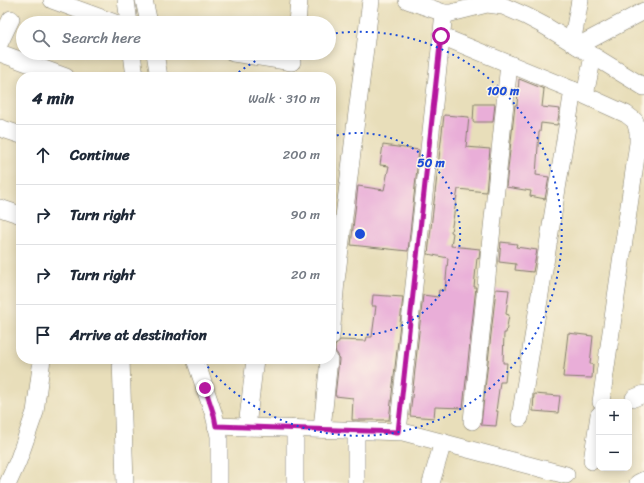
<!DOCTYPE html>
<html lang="en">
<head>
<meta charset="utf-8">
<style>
	body { margin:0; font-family:Sriracha,sans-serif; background:#f6f6f7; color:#1f2937 }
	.controls { position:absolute; right:12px; bottom:12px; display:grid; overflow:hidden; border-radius:8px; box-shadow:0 2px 10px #0003 }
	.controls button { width:36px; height:36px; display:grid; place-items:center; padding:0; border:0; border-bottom:1px solid #e0e1e3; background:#fff; color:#1f2937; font:20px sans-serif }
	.stop { position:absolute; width:12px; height:12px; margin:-9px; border:3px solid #b5179e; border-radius:50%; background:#fff }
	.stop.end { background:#b5179e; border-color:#fff; box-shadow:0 1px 4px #0008 }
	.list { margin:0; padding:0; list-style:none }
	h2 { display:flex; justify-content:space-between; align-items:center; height:52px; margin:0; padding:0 16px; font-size:17px }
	h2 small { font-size:13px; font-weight:400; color:#747a83 }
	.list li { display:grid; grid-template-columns:26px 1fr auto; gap:12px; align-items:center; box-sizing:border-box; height:60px; padding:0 16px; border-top:1px solid #e0e1e3 }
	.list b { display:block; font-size:15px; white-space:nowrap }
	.list em { font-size:13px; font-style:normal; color:#747a83 }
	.icon { flex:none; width:22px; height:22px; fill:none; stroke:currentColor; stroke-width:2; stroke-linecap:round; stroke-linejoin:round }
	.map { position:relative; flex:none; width:644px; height:483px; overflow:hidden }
	.search { position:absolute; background:#fff; box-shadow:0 2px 10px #0003; left:16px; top:16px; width:320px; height:44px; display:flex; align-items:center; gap:10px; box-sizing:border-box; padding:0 14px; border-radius:22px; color:#747a83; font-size:15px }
	.panel { position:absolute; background:#fff; box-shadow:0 2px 10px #0003; left:16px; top:72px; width:320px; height:292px; border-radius:16px }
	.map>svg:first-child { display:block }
	.building { fill:#e9aed8 }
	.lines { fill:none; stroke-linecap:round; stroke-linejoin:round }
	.minor-casing { stroke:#827d6b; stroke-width:18 }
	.minor { stroke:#fff; stroke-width:17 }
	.route { stroke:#b5179e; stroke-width:5 }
	.ring { fill:none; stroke:#1d4ed8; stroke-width:2; stroke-dasharray:2 4 }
	.centre { fill:#1d4ed8; stroke:#fcf5e5; stroke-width:2 }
	.ring-label { font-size:12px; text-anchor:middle; font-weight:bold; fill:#1d4ed8; stroke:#fcf5e5; stroke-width:3; stroke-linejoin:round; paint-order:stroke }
</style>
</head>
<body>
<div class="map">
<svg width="644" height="483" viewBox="0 0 644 483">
	<rect width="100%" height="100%" fill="#fcf5e5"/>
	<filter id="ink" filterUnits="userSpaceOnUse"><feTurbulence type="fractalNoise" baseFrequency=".025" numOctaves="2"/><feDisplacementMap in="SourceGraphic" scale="8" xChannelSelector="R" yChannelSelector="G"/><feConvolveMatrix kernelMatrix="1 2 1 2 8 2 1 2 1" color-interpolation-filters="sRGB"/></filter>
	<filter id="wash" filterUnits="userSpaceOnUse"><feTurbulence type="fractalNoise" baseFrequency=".012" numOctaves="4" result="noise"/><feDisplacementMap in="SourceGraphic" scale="16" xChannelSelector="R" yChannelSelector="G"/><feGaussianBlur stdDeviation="0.9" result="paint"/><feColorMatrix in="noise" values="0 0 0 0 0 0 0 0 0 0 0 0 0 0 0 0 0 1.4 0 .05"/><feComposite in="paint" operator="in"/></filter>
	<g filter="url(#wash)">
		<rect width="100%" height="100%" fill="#e8deba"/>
		<g id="blocks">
			<!-- building -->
			<g class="building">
				<path d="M519,79L544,89L542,107L560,109L557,125L541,123L540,132H539L536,175L549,177L545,199L530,196L531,191L506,187L515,105H517Z"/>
				<path d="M474,104H495L493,122H473Z"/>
				<path d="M444,115L469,117L466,147L490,149L486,192L458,189L451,232L453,233L451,246L480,249L479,259L477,258L474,287H476L463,408L435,407L434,418L410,416L423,295L438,297L439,290H445L448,258L428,254Z"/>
				<path d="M383,145L419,150L408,251L351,245L358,186L384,190L389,166L380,165Z"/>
				<path d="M501,242L517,244L516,247L537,250L533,272L515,270L516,264L499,262Z"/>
				<path d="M496,289L509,290L506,314L509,315L506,333H504L503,363H507L505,382H500L496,411H498L496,426L481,425Z"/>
				<path d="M373,295L403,297L389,420H352L353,398L335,396L339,360L338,355L335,351V346L340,340L366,341L367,337H372L376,306H372Z"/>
				<path d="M568,333L593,336L590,364H593L592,378L563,377Z"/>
				<path d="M534,394L560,396L558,413L533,411Z"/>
			</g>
		</g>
	</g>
	<g filter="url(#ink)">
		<use href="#blocks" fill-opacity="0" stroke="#827d6b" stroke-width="1"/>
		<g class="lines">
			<!-- minor casing -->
			<g class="minor-casing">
				<g id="minor">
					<path d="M52,0L115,23"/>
					<path d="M126,0L129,23"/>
					<path d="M144,0L149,23"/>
					<path d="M407,0L444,13H451L487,4L503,6L526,16L545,26L644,87"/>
					<path d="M297,23L299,0"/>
					<path d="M441,36L573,90L626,114L635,121L638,132V143L601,402"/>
					<path d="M0,42L11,19"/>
					<path d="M572,43L580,0"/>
					<path d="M578,46L644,11"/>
					<path d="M0,53L66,77"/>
					<path d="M132,53L135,77"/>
					<path d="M155,53L159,77"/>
					<path d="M233,53L292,62"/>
					<path d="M585,95L593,56"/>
					<path d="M0,128L21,135"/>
					<path d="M0,208L21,215"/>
					<path d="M331,337L336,281L371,0"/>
					<path d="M121,359L125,483"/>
					<path d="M195,359L214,415L219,436V483"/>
					<path d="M634,398L644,394"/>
					<path d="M520,418L573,90"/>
					<path d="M472,421L509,64"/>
					<path d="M216,426L403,432L566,475"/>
					<path d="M247,427L255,359"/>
					<path d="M322,429L329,359"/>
					<path d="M356,430V483"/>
					<path d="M398,431L444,13"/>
					<path d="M592,461L599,415"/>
					<path d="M8,483L18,461L35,412L42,359"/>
					<path d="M295,483V428"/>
					<path d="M431,483L443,442"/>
					<path d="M638,483L644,480"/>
				</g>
			</g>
			<!-- minor -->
			<use href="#minor" class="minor"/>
		</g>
	</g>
	<g class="lines" filter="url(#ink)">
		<!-- route -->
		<path class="route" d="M205,388L214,415L216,426L398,432L441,36"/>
	</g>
	<!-- distance rings -->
	<g class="ring">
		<path d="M331 137A101 101 0 1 1 331 331"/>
		<path d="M234 76A202 202 0 0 1 270 53M330 34A202 202 0 1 1 202 360"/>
	</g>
	<circle cx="360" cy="234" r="6" class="centre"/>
	<g class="ring-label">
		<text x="503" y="95">100 m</text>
		<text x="431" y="167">50 m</text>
	</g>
</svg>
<div class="controls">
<button>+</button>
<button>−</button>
</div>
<div class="stop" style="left:441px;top:36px"></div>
<div class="stop end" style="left:205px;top:388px"></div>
<div class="search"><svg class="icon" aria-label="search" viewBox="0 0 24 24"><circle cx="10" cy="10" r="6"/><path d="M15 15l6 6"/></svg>Search here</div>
<section class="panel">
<h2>4 min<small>Walk · 310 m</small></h2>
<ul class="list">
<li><svg class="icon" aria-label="ahead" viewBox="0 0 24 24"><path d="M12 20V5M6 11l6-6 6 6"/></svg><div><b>Continue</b></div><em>200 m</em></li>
<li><svg class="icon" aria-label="right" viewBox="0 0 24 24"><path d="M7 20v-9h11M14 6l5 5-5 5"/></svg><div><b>Turn right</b></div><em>90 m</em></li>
<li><svg class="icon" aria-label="right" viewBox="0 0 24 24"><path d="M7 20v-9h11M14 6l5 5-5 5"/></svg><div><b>Turn right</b></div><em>20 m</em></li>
<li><svg class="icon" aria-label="arrive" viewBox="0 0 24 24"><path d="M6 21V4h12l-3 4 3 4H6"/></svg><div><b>Arrive at destination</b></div></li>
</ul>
</section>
</div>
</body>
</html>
